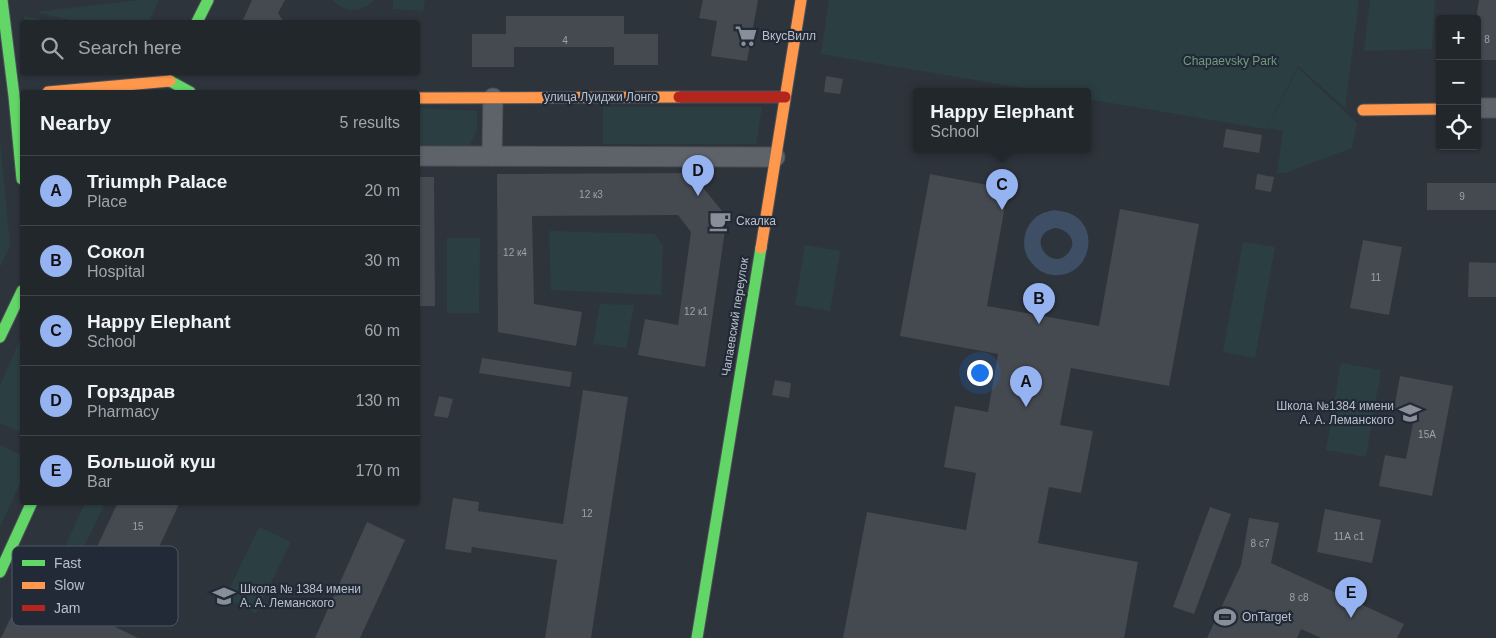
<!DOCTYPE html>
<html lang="en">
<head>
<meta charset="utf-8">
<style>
	body { margin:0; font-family:Arial,sans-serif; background:#2e3338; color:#f1f3f6 }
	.controls { position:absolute; right:15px; top:15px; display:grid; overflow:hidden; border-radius:5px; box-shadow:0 1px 4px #0004 }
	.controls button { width:45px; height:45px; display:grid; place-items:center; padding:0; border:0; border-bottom:1px solid #3f4448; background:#22272c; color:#f1f3f6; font:25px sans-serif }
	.you { position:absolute; left:979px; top:372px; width:18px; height:18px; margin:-12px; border:4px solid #fff; border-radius:50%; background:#1a73e8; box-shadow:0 0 0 8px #1a73e833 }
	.badge { display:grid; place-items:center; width:32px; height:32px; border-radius:50%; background:#95b2f1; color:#111; font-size:16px; font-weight:700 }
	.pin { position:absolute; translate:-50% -41px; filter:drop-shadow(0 1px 2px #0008) }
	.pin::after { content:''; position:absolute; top:26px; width:18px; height:15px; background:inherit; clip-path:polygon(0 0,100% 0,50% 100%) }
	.popup { position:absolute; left:913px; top:88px; width:178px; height:65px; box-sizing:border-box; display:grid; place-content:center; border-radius:5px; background:#22272c; filter:drop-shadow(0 1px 4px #0005); font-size:16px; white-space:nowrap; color:#a2a5a9 }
	.popup b { font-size:19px; color:#f1f3f6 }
	.popup::after { content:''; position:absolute; left:50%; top:100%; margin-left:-10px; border:10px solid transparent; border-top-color:#22272c }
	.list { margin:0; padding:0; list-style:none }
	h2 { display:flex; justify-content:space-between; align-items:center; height:65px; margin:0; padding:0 20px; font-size:21px }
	h2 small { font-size:16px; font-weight:400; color:#a2a5a9 }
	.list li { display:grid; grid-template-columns:32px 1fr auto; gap:15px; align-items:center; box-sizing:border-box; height:70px; padding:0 20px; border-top:1px solid #3f4448 }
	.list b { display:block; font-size:19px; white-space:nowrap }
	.list p { margin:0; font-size:16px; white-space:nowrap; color:#a2a5a9 }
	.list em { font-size:16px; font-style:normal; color:#a2a5a9 }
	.icon { flex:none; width:28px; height:28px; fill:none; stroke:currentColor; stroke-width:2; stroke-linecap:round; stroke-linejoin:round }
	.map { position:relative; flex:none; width:1496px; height:638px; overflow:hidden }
	.search { position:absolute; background:#22272c; box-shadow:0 1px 4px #0004; left:20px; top:20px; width:400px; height:55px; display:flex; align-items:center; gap:12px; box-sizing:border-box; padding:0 18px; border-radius:5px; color:#a2a5a9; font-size:19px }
	.panel { position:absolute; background:#22272c; box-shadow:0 1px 4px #0004; left:20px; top:90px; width:400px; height:415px; border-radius:5px }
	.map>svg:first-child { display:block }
	.green { fill:#2b3f42 }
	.water { fill:#3d4e65; fill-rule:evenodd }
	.building { fill:#454950 }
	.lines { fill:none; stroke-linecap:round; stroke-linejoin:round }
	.street-casing { stroke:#4c5056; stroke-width:21 }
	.fast-casing { stroke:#4c5056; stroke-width:13 }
	.slow-casing { stroke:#4c5056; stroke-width:13 }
	.jam-casing { stroke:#4c5056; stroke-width:13 }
	.street { stroke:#5e6269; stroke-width:19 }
	.fast { stroke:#63d668; stroke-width:11 }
	.slow { stroke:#ff974d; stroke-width:11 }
	.jam { stroke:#b3261e; stroke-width:11 }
	.labels { text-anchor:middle; stroke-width:4.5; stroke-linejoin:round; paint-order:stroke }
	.number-label { font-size:10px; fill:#9ca2ac }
	.poi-label { font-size:12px; fill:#b9c0cb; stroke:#212a36; text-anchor:start }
	.park-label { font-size:12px; fill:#729a7b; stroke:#212a36 }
	.street-label { font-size:12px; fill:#b9c0cb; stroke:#212a36 }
	.key { fill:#212a36; stroke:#4f5763; stroke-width:1 }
	.key-label { font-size:14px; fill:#b9c0cb }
</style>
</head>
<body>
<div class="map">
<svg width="1496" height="638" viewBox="0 0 1496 638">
	<rect width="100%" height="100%" fill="#2e343b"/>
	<!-- green -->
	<g class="green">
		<path d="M139,0H159L149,22H79L36,12Z"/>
		<path d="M332,0H374C362,13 345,13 332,0Z"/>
		<path d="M393,0H425L423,11L393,9Z"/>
		<path d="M829,0H1359L1345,108L1298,66L1266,129L1087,99V91H1041L821,54Z"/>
		<path d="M1370,0H1435L1432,49L1364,51Z"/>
		<path d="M24,16L52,22H25Z"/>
		<path d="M1298,68L1357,123L1352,148L1285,173H1277L1283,131L1267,128Z"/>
		<path d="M603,107H762L756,144H603Z"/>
		<path d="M418,108L477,111V130L470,145H418Z"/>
		<path d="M0,139L10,246L0,267Z"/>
		<path d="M549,231L654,234L663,245L661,295L551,290Z"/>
		<path d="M447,238H480L479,313H447Z"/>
		<path d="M1243,242L1275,247L1255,358L1223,352Z"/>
		<path d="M805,245L840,251L830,311L795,305Z"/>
		<path d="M600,304L634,305L626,348L593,344Z"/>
		<path d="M22,335V433L0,423V386Z"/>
		<path d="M1341,363L1381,370L1366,457L1326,450Z"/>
		<path d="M0,445L21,455L22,457V479L0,527Z"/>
		<path d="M85,503H105L80,555L99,564L96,569L62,553Z"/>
		<path d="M259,527L291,542L256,613L225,598Z"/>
	</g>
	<!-- water -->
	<path class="water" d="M1054,210C1058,211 1062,211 1065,212C1103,221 1092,279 1053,275C1044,274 1037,270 1031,262C1018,247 1024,221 1043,213C1046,212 1050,211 1054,210ZM1055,228C1067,229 1078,240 1069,252C1052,275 1023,235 1055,228Z"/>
	<!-- building -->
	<g class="building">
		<path d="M252,0H285L278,13L284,22H242Z"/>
		<path d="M703,0H758L747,61L711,56L717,21L699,18Z"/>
		<path d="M1479,0H1496V60H1477V13Z"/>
		<path d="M506,16H624V34H658V65H614V47H514V67H472V34H506Z"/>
		<path d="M826,76L843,79L840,94L824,92Z"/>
		<path d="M1226,129L1262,135L1259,153L1223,147Z"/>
		<path d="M691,173L727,217L705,367L638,355L645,319L678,325L691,232L678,215L532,216L534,304L582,312L576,346L498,332L497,174Z"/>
		<path d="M930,174L1008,189L987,306L1099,326L1120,209L1199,224L1169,386L1071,368L1060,425L1093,431L1081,493L1049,487L1038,543L1138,562L1124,638H843L867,512L966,530L976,473L944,467L955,406L988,412L998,354L900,336Z"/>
		<path d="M1257,174L1274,177L1271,192L1255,189Z"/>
		<path d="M418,177H434L435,306H418Z"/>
		<rect x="1427" y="183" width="69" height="27"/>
		<path d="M1363,240L1402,247L1389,315L1350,308Z"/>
		<path d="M1469,262L1496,263V297H1468Z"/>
		<path d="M482,358L572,372L570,387L479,373Z"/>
		<path d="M1400,376L1453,386L1432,496L1379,486L1385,455L1406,459L1415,413L1394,409Z"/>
		<path d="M775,380L791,383L789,398L772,395Z"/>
		<path d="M583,390L628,397L591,638H545L557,560L472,547L471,553L445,549L453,498L479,502L478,511L563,524Z"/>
		<path d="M439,396L453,399L448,418L434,416Z"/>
		<path d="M118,502H180L147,573L96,549Z"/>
		<path d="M1210,507L1231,514L1194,614L1173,607Z"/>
		<path d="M1325,509L1381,520L1372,563L1317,552Z"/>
		<path d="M1249,518L1279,523L1271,563L1404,624L1397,638H1321L1301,629L1297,638H1207L1241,565Z"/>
		<path d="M367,522L405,540L360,638H315Z"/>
		<path d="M27,584L138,638H1Z"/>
	</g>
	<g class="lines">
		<!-- street casing -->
		<g class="street-casing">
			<g id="street">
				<path d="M1477,108H1496"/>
				<path d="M418,156L775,157"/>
				<path d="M492,156L493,98"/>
			</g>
		</g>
		<!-- fast casing -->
		<g class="fast-casing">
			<g id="fast">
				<path d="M2,0L14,96L22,179"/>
				<path d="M197,22L208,0"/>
				<path d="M170,81L190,92"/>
				<path d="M0,337L22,291"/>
				<path d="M0,572L32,502"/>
				<path d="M697,638L761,248"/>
			</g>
		</g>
		<!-- slow casing -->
		<g class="slow-casing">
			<g id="slow">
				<path d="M48,92L170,81"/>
				<path d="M418,98L679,97"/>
				<path d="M1363,110L1440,109"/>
				<path d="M761,248L801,0"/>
			</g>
		</g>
		<!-- jam casing -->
		<g class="jam-casing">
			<path id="jam" d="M679,97H785"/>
		</g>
		<!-- street -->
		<use href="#street" class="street"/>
		<!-- fast -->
		<use href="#fast" class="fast"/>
		<!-- slow -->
		<use href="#slow" class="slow"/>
		<!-- jam -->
		<use href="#jam" class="jam"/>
	</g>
	<!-- icons -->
	<defs>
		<g id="supermarket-bare" transform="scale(1.725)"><path d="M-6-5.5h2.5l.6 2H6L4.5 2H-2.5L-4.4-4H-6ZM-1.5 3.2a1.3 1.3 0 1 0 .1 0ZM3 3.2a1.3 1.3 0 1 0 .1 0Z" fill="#888f99" stroke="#212a36" stroke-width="2.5" paint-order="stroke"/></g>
		<g id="cafe-bare" transform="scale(1.725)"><path d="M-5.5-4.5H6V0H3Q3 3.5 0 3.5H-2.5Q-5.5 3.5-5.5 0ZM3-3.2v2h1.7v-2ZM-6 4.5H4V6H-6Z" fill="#888f99" stroke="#212a36" stroke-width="2.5" paint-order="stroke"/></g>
		<g id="school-bare" transform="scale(1.725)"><path d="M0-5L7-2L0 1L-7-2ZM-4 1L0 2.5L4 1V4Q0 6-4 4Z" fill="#888f99" stroke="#212a36" stroke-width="2.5" paint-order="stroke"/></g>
		<g id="stadium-bare" transform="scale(1.725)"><path d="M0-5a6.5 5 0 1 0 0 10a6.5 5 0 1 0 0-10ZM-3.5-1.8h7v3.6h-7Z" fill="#888f99" stroke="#212a36" stroke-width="2.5" paint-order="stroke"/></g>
	</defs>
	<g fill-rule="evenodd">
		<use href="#supermarket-bare" x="746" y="36"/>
		<use href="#cafe-bare" x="720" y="221"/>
		<use href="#school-bare" x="1410" y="413"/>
		<use href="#school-bare" x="224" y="596"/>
		<use href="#stadium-bare" x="1225" y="617"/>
	</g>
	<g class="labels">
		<!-- number labels -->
		<g class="number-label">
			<text x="1487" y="43">8</text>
			<text x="565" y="44">4</text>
			<text x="591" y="198">12 к3</text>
			<text x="1462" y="200">9</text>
			<text x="515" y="256">12 к4</text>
			<text x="1376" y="281">11</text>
			<text x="696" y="315">12 к1</text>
			<text x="1427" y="438">15А</text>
			<text x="587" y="517">12</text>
			<text x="138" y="530">15</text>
			<text x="1349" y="540">11А с1</text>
			<text x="1260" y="547">8 с7</text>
			<text x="1299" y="601">8 с8</text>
		</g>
		<!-- poi labels -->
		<g class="poi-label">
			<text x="762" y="40">ВкусВилл</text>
			<text x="736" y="225">Скалка</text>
			<text x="1394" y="410" text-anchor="end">Школа №1384 имени<tspan x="1394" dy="14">А. А. Леманского</tspan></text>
			<text x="240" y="593">Школа № 1384 имени<tspan x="240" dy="14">А. А. Леманского</tspan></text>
			<text x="1242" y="621">OnTarget</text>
		</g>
		<!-- park labels -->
		<g class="park-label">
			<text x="1230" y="65">Chapaevsky Park</text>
		</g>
		<!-- street labels -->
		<g class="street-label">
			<text x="601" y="101">улица Луиджи Лонго</text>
			<text transform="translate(735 317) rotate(-81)" y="4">Чапаевский переулок</text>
		</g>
	</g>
	<!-- legend -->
	<rect x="12" y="546" width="166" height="80" rx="8" class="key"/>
	<rect x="22" y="560" width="23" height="6" fill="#63d668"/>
	<rect x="22" y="582" width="23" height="7" fill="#ff974d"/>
	<rect x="22" y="605" width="23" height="6" fill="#b3261e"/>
	<g class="key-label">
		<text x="54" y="568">Fast</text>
		<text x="54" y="590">Slow</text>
		<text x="54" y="613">Jam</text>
	</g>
</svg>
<div class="controls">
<button>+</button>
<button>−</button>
<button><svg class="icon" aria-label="locate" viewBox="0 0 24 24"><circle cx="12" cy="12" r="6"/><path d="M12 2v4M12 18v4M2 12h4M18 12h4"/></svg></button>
</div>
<div class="you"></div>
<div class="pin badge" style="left:1026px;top:407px">A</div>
<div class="pin badge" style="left:1039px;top:324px">B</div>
<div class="pin badge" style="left:1002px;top:210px">C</div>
<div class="popup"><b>Happy Elephant</b>School</div>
<div class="pin badge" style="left:698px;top:196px">D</div>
<div class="pin badge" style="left:1351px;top:618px">E</div>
<div class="search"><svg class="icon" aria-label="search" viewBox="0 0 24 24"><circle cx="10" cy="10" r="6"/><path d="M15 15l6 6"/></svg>Search here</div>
<section class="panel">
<h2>Nearby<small>5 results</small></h2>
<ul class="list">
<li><span class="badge">A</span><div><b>Triumph Palace</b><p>Place</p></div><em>20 m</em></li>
<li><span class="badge">B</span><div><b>Сокол</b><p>Hospital</p></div><em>30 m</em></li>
<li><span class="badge">C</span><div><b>Happy Elephant</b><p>School</p></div><em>60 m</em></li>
<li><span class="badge">D</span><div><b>Горздрав</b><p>Pharmacy</p></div><em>130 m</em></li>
<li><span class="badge">E</span><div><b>Большой куш</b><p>Bar</p></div><em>170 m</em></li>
</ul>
</section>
</div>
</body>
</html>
